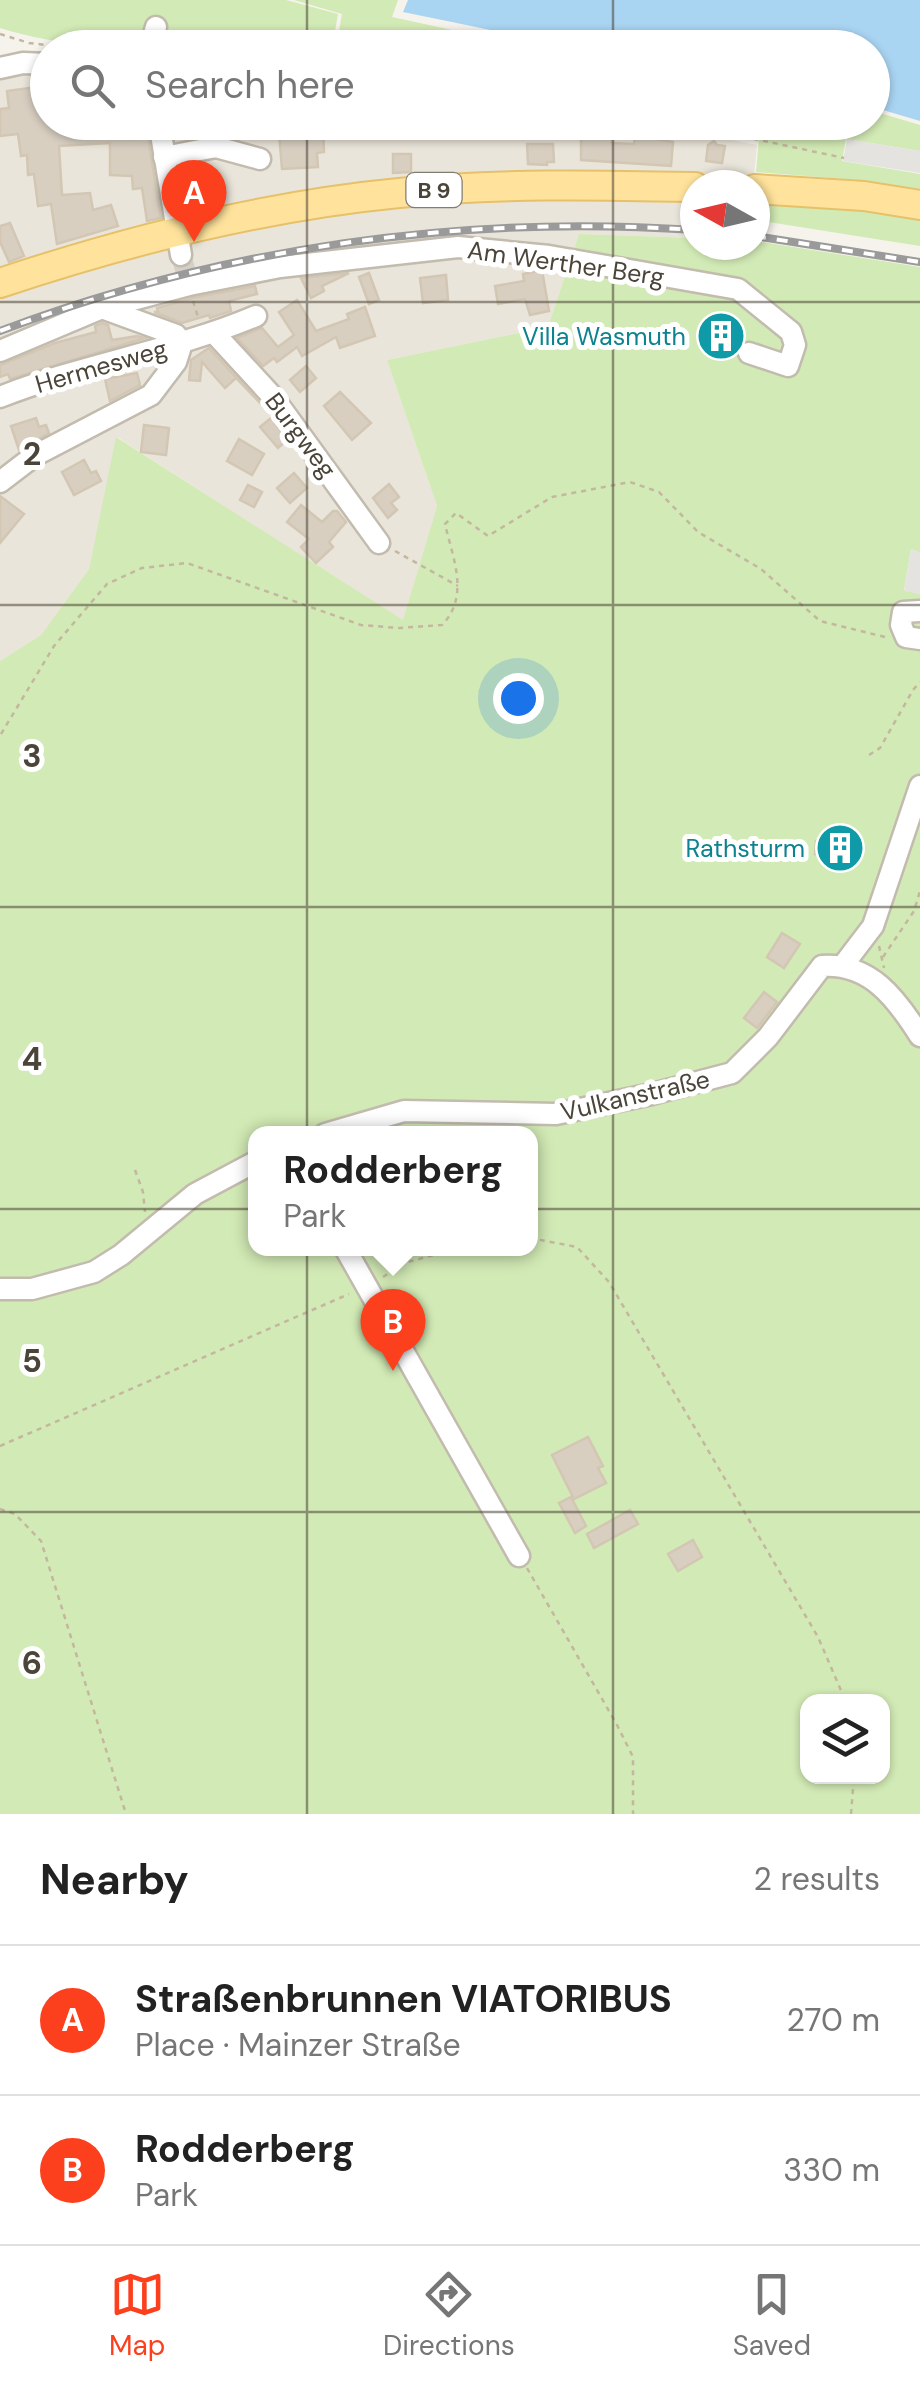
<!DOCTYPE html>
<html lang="en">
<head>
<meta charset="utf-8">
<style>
	body { margin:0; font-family:"DM Sans",sans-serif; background:#f6f6f6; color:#222 }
	.controls { position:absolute; right:30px; bottom:30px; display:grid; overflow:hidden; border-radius:20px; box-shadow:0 2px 8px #0004 }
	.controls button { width:90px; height:90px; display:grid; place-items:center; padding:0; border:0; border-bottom:2px solid #e0e0e0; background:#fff; color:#222; font:50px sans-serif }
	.compass { position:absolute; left:680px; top:170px; width:90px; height:90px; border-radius:50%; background:#fff; box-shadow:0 2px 8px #0004; rotate:278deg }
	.you { position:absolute; left:518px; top:698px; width:35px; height:35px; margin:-25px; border:8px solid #fff; border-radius:50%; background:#1a73e8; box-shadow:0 0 0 15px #1a73e833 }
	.badge { display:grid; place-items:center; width:65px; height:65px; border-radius:50%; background:#fc3f1d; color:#fff; font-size:32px; font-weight:700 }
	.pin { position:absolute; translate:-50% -82px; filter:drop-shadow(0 2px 5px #0008) }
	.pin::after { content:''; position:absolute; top:52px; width:35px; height:30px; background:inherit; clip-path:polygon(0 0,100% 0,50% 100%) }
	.popup { position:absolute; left:248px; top:1126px; width:290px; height:130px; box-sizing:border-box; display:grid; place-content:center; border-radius:20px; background:#fff; filter:drop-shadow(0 2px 8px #0005); font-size:32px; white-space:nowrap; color:#767676 }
	.popup b { font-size:38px; color:#222 }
	.popup::after { content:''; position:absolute; left:50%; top:100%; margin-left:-20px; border:20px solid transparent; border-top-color:#fff }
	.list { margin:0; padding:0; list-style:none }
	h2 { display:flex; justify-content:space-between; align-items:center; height:130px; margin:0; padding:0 40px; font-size:42px }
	h2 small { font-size:32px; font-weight:400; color:#767676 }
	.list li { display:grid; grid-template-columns:65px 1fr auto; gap:30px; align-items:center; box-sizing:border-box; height:150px; padding:0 40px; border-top:2px solid #e0e0e0 }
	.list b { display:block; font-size:38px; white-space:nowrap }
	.list p { margin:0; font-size:32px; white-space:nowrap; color:#767676 }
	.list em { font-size:32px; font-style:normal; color:#767676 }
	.icon { flex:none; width:55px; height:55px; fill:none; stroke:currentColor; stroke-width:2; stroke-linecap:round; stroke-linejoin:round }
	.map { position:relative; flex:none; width:920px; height:1814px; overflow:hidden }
	.search { position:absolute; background:#fff; box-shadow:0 2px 8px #0004; left:30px; right:30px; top:30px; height:110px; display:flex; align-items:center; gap:25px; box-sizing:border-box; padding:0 35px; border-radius:55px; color:#767676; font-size:38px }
	.sheet { height:430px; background:#fff }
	nav { display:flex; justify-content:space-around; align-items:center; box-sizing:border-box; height:140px; border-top:2px solid #e0e0e0; background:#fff; font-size:28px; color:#767676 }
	nav a { display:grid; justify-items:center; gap:5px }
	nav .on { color:#fc3f1d }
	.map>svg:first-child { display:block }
	.residential { fill:#eae5da }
	.green { fill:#d2eab5; fill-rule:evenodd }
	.parking { fill:#e5e3e0 }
	.water { fill:#a9d4f2 }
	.building { fill:#d8cfc1; stroke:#d3c7b4; stroke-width:2.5 }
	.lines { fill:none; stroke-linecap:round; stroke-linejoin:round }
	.minor-tunnel { stroke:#d4d0c8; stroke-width:20; stroke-dasharray:20 10; stroke-linecap:butt }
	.minor-casing { stroke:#c2bbae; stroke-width:25 }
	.major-casing { stroke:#e6c16a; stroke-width:32 }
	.path { stroke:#c4b79f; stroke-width:2.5; stroke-dasharray:5 5; stroke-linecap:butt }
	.minor { stroke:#fff; stroke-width:20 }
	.major { stroke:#ffe39c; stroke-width:28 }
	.rail-casing { stroke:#9a9a9a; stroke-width:8 }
	.rail { stroke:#fff; stroke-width:4; stroke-dasharray:11; stroke-linecap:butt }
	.grid { fill:none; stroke:#4b4439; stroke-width:2.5; stroke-opacity:0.55 }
	.labels { text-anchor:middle; stroke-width:10; stroke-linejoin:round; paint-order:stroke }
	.shield { fill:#fff; stroke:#817c74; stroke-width:2.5 }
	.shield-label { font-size:22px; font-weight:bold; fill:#4b4439 }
	.street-label { font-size:25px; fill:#4b4439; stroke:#fff }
	.culture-label { font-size:25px; fill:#0d838f; stroke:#fff; text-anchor:end }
	.grid-label { font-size:32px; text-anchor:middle; font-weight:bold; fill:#4b4439; stroke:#fff; stroke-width:10; stroke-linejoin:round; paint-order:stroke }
</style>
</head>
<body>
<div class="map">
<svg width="920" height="1814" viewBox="0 0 920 1814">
	<rect width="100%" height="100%" fill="#f6f3ec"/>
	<!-- residential -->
	<path class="residential" d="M0,57L47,60L48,122H642L757,145L753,185H695V238L579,234L548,327L387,360L437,506L403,621L117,437L89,569L41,635L0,661Z"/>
	<!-- green -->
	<g class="green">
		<path d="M0,0H286L338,14L332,48C229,47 98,59 0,28Z"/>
		<path d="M294,0H398L392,17L531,47H336L342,14Z"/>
		<path d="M873,111L920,125V151L846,139L842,161L920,174V189L869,181L756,172L759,138L689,123L872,122Z"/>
		<path d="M755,195L920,213V246L755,220Z"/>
		<path d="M579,234L695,238V245H755V241L920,267V553L911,549L904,590L920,594V1814H0V661L41,635L89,569L116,437L403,620L437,506L387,360L548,327ZM255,1134H530V1248H255ZM808,1702H882V1776H808Z"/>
	</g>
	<!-- parking -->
	<g class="parking">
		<path d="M847,139L920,151V173L843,161Z"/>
		<path d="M911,549L920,553V594L904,591Z"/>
	</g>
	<!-- water -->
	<path class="water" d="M408,0H920V121L873,107L872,48L573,47L403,12Z"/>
	<!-- building -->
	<g class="building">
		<path d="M48,78V122H130L133,139L148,138L161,218L147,221L142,188L133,189L132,176L110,175V143L59,146L62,195L90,193L93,210L111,205L118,226L57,244L51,204L38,206L34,174L28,175L27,155L21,156L18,134L0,136V109L9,108L7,91L37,87L36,79Z"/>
		<path d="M257,122H318V127H323L324,152L317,153L318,167L282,169L279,133L257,131Z"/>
		<path d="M581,122H614L611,143L634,144L635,135L673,142L671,166L581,160Z"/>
		<path d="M714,141L717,145L725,146L722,163L706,161L708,145Z"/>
		<path d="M527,144H553L554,162H547V165L528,164Z"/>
		<path d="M393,154H411V172L393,173Z"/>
		<path d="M188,166L189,173L194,172L197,190L215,188L218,194L215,201L187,208L181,168Z"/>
		<path d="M10,223L24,256L9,262L0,242V226Z"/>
		<path d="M542,270L549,311L530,315L525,299L498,304L495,286L524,281L523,274Z"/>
		<path d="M349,273L322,286L324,291L311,298L301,278Z"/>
		<path d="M369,273L379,300L369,304L359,277Z"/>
		<path d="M446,275L448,300L423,303L420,278Z"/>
		<path d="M255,286L257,294L229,301L231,311L210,318L209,315L182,323L154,312H158L157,308L192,298Z"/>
		<path d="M297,300L316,331L349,319L347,314L365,307L375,336L340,348L336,337L302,356L297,347L277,362L274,358L263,366L237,338L262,328L278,347L294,335L279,312Z"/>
		<path d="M737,321L739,344L736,349L705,351L704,323Z"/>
		<path d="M102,323L108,325L112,340L137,336L145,338L10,379L8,374L0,377V365L55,343L96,332L95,326Z"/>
		<path d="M209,348L261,404L236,378L225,388L202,362L200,381L189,380L191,360Z"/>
		<path d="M306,366L316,378L300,392L290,380Z"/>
		<path d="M137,373L140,385L110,401L105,379Z"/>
		<path d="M340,392L371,423L352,440L324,406Z"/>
		<path d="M36,418L39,427L46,425L49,433L19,450L11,426Z"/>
		<path d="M271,418L287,440L278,448L260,427Z"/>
		<path d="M144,425L169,428L166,455L141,452Z"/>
		<path d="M239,439L264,454L252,475L227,461Z"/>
		<path d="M84,460L91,473L96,471L101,481L74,495L62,472Z"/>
		<path d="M294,473L307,488L290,503L277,488Z"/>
		<path d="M389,484L399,497L391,503L397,510L388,518L373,498Z"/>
		<path d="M248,485L262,492L254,507L240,500Z"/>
		<path d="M0,496L24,514L0,543Z"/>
		<path d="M301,505L322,522L333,511H337L346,522L329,542L333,547L316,563L301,547L309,539L287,522Z"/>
		<path d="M820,839L848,842L847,853L839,862L833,855L815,854L816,841Z"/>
		<path d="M782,933L800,944L784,968L767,957Z"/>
		<path d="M764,992L777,1002L757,1028L744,1018Z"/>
		<path d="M588,1437L603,1466L598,1468L606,1483L574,1499L552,1455Z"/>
		<path d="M571,1497L586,1526L575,1533L559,1503Z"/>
		<path d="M630,1510L638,1524L594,1548L587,1534Z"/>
		<path d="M693,1540L702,1557L678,1571L668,1554Z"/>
	</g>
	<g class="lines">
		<!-- minor-tunnel -->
		<path class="minor-tunnel" d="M181,255L188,280"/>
		<!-- minor casing -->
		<g class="minor-casing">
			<g id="minor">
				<path d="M150,48L156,27"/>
				<path d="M0,68L23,63L48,64"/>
				<path d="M159,122L181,255"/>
				<path d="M164,157L216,147L260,159"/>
				<path d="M215,334L273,397L379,543"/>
				<path d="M0,351L102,308L189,285L280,267L458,247L549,256L738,289L791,332L795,345L788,366L749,353"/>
				<path d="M0,397C83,364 173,351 256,316"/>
				<path d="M0,482L34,456L151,395L176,362L182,343L176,335L102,308"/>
				<path d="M920,611L903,612L901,625L906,637L920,639"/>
				<path d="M844,964L873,926L920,786"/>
				<path d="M325,1134L404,1111L556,1114L652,1094L732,1073L768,1037L822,966C870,963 896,998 920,1036"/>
				<path d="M345,1248L519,1556"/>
				<path d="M0,1289H32L94,1272L121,1255L195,1194L255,1162"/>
			</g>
		</g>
		<!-- major casing -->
		<g class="major-casing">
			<g id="major">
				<path d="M755,189L864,196L920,205"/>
				<path d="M0,283C129,240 264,206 399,193C498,183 596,185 695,187"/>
			</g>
		</g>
		<!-- path -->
		<g class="path">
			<path d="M0,34L29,43L72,48"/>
			<path d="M93,48L94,41"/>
			<path d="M675,122L844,158"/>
			<path d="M676,138L677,125"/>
			<path d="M193,301L198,317"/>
			<path d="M395,551L458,586"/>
			<path d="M1,734L54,646L107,584L142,568L187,563L361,625L399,628L442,625C470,596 453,559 445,524L456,513L488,536L552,497L630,482L659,492L698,532L761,569L820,621L885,637"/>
			<path d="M869,755L880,748L913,690L920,682"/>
			<path d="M879,946L884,968"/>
			<path d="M883,957L914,911L920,891"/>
			<path d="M135,1170L143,1192L145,1212"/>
			<path d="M530,1238L577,1247L609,1282L818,1637L846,1702"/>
			<path d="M383,1277L404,1263L460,1248"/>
			<path d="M0,1446L349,1294"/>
			<path d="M0,1509L15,1514L41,1541L126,1814"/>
			<path d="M527,1568L617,1725L633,1757V1814"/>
			<path d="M851,1814L854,1776"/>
		</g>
		<!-- minor -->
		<use href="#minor" class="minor"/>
		<!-- major -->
		<use href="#major" class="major"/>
		<!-- rail casing -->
		<g class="rail-casing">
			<g id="rail">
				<path d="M755,236L920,262"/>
				<path d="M0,331C222,248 459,214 695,230"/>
			</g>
		</g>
		<!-- rail -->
		<use href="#rail" class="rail"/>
	</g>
	<!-- grid -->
	<path class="grid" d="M307,0V48M613,0V48M307,122V1814M613,122V1814M0,302H920M0,605H920M0,907H920M0,1209H920M0,1512H920"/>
	<!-- icons -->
	<defs>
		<g id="building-disc" transform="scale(2.5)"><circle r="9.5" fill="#0f9aa8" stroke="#fff"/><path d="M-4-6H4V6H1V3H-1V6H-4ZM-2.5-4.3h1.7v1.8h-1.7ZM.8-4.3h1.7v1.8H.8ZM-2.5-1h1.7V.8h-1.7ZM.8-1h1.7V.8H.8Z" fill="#fff"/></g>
	</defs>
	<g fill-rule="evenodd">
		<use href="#building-disc" x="721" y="336"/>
		<use href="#building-disc" x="840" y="848"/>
	</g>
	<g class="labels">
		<!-- shield labels -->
		<rect class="shield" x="406.5" y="173" width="55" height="34" rx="8"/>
		<g class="shield-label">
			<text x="434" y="198">B 9</text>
		</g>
		<!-- street labels -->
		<g class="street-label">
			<text transform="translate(566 263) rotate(8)" y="9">Am Werther Berg</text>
			<text transform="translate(101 366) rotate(-16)" y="9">Hermesweg</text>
			<text transform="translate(301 435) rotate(53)" y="9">Burgweg</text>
			<text transform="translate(635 1095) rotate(-13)" y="9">Vulkanstraße</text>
		</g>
		<!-- culture labels -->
		<g class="culture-label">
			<text x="686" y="345">Villa Wasmuth</text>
			<text x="805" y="857">Rathsturm</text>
		</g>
	</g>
	<g class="grid-label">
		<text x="32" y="465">2</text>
		<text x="32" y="767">3</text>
		<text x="32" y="1070">4</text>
		<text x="32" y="1372">5</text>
		<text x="32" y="1674">6</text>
	</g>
</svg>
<div class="controls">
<button><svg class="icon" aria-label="layers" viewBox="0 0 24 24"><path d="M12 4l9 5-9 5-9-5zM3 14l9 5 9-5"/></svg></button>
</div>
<svg class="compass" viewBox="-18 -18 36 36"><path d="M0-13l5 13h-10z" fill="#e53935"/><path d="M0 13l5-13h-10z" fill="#767676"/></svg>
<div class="you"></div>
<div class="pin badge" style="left:194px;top:242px">A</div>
<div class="pin badge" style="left:393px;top:1371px">B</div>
<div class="popup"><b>Rodderberg</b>Park</div>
<div class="search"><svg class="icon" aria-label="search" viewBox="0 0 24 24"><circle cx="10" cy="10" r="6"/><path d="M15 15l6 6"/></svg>Search here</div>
</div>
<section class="sheet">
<h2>Nearby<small>2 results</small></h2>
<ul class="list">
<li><span class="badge">A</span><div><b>Straßenbrunnen VIATORIBUS</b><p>Place · Mainzer Straße</p></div><em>270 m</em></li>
<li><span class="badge">B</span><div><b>Rodderberg</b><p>Park</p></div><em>330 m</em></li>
</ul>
</section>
<nav>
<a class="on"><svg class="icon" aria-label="map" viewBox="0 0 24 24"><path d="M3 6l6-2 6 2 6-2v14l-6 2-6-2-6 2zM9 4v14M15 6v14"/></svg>Map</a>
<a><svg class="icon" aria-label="directions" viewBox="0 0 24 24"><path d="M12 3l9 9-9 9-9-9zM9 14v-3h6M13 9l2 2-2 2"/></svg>Directions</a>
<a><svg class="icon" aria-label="saved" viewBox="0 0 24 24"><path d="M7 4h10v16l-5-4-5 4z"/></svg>Saved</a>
</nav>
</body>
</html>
